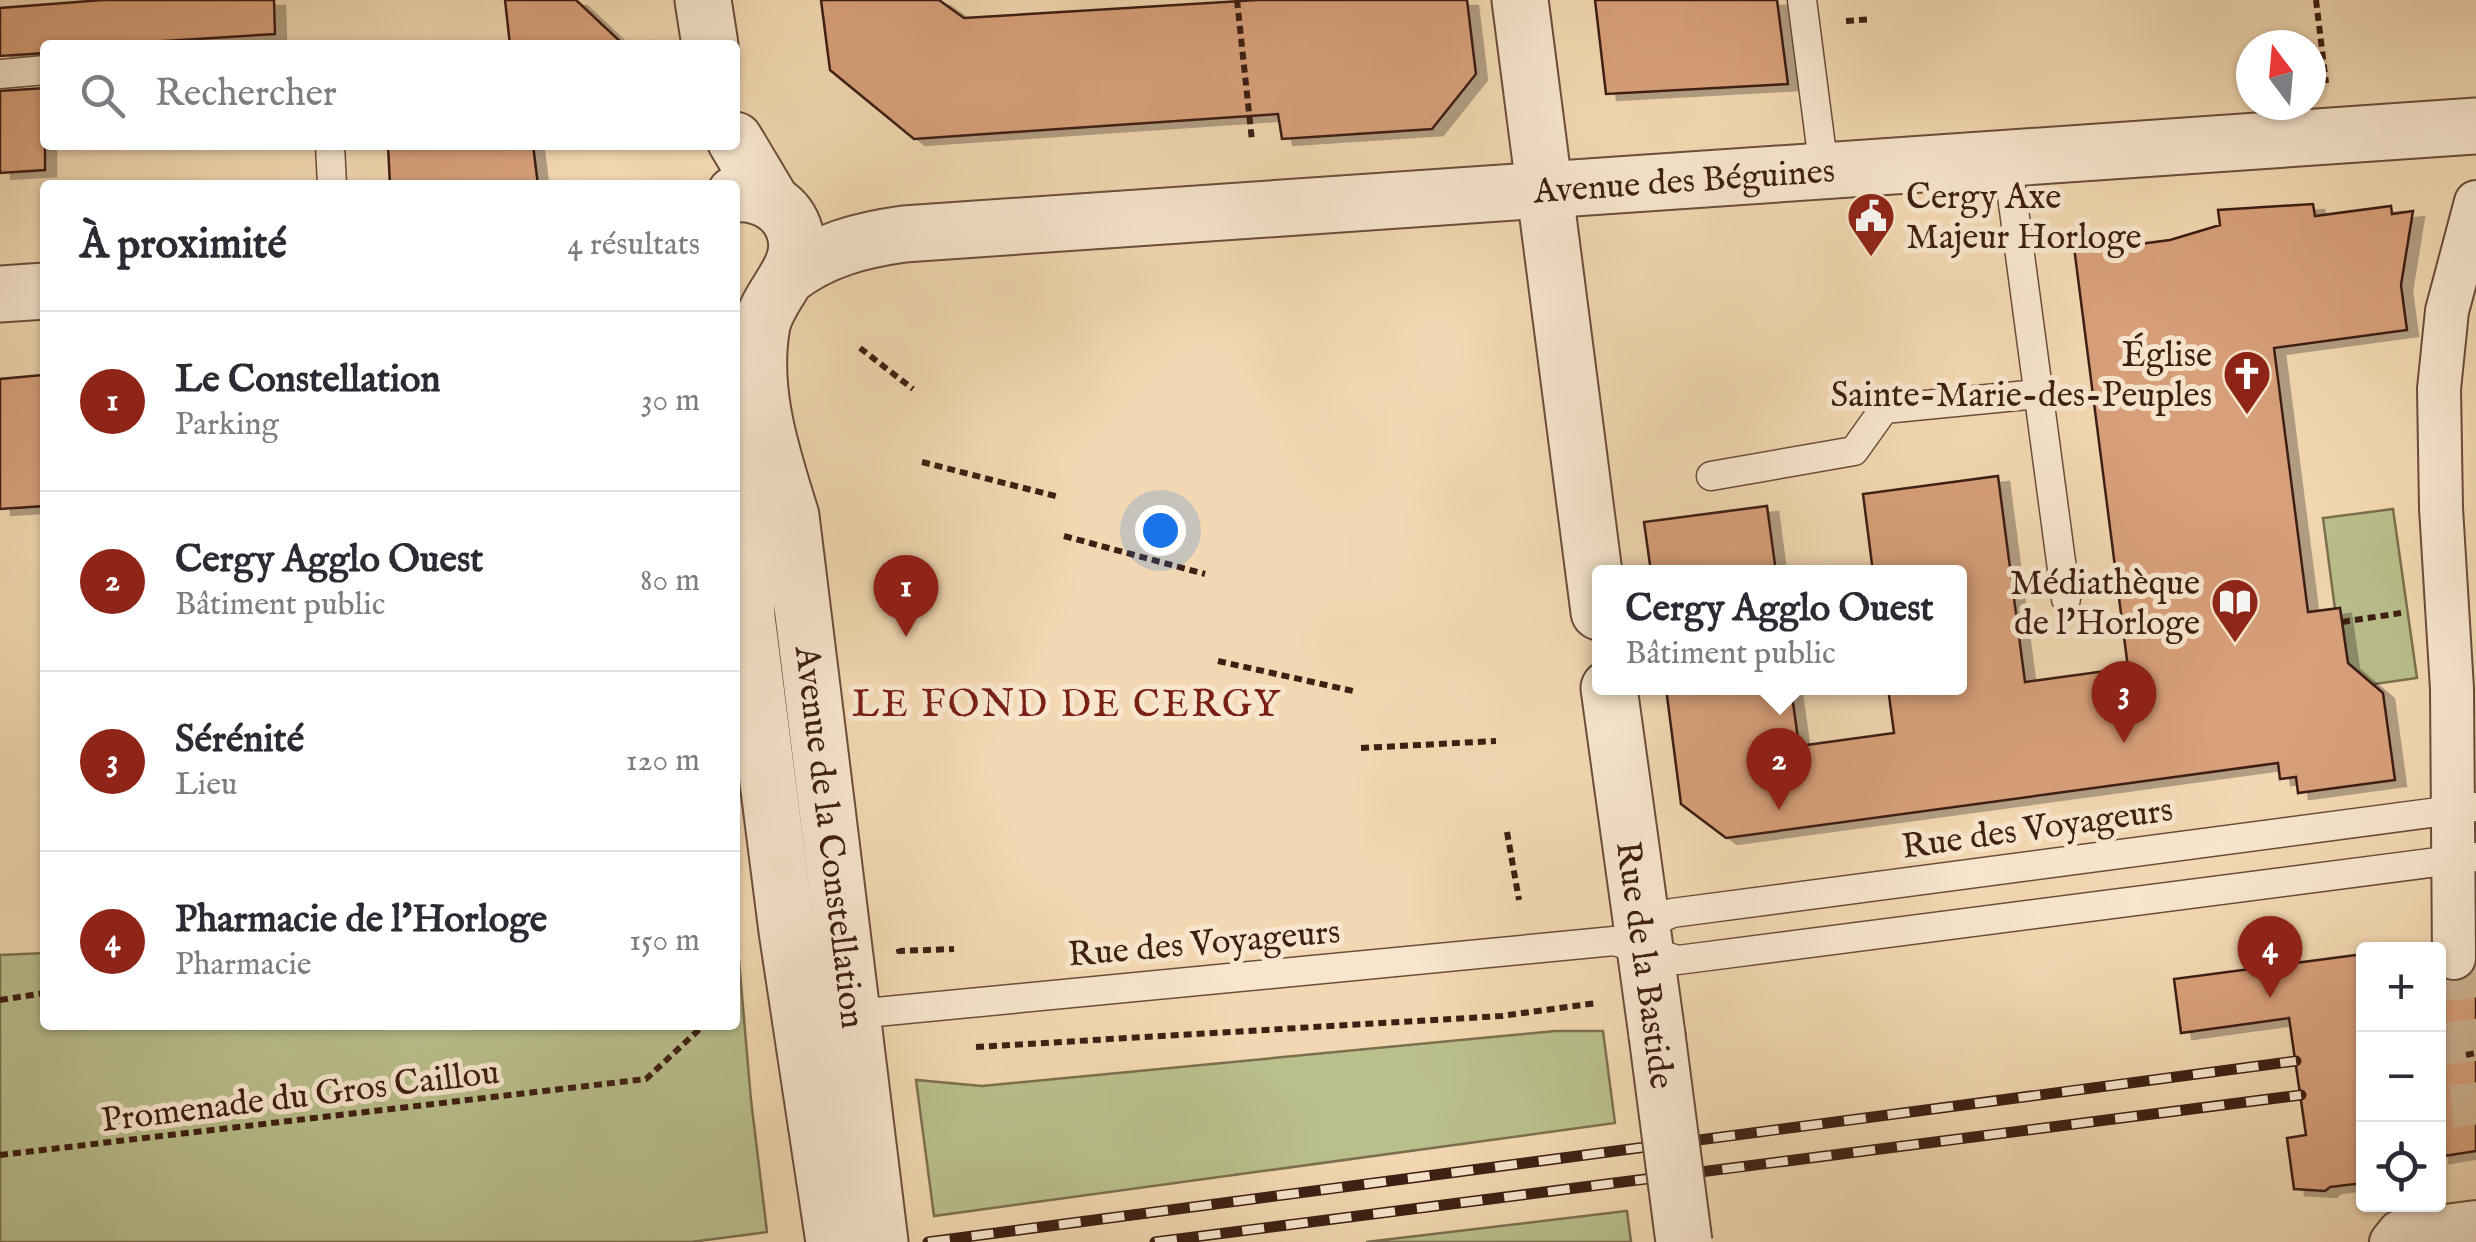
<!DOCTYPE html>
<html lang="fr">
<head>
<meta charset="utf-8">
<style>
	body { margin:0; font-family:"IM FELL English",serif; background:#f2f2f3; color:#2b2b33 }
	.controls { position:absolute; right:30px; bottom:30px; display:grid; overflow:hidden; border-radius:10px; box-shadow:0 2px 8px #0004 }
	.controls button { width:90px; height:90px; display:grid; place-items:center; padding:0; border:0; border-bottom:2px solid #e1e1e2; background:#fff; color:#2b2b33; font:50px sans-serif }
	.compass { position:absolute; left:2236px; top:30px; width:90px; height:90px; border-radius:50%; background:#fff; box-shadow:0 2px 8px #0004; rotate:344deg }
	.you { position:absolute; left:1160px; top:530px; width:35px; height:35px; margin:-25px; border:8px solid #fff; border-radius:50%; background:#1a73e8; box-shadow:0 0 0 15px #1a73e833 }
	.badge { display:grid; place-items:center; width:65px; height:65px; border-radius:50%; background:#8f2418; color:#fff; font-size:32px; font-weight:700 }
	.pin { position:absolute; translate:-50% -82px; filter:drop-shadow(0 2px 5px #0008) }
	.pin::after { content:''; position:absolute; top:52px; width:35px; height:30px; background:inherit; clip-path:polygon(0 0,100% 0,50% 100%) }
	.popup { position:absolute; left:1592px; top:565px; width:375px; height:130px; box-sizing:border-box; display:grid; place-content:center; border-radius:10px; background:#fff; filter:drop-shadow(0 2px 8px #0005); font-size:32px; white-space:nowrap; color:#7c7c81 }
	.popup b { font-size:38px; color:#2b2b33 }
	.popup::after { content:''; position:absolute; left:50%; top:100%; margin-left:-20px; border:20px solid transparent; border-top-color:#fff }
	.list { margin:0; padding:0; list-style:none }
	h2 { display:flex; justify-content:space-between; align-items:center; height:130px; margin:0; padding:0 40px; font-size:42px }
	h2 small { font-size:32px; font-weight:400; color:#7c7c81 }
	.list li { display:grid; grid-template-columns:65px 1fr auto; gap:30px; align-items:center; box-sizing:border-box; height:180px; padding:0 40px; border-top:2px solid #e1e1e2 }
	.list b { display:block; font-size:38px; white-space:nowrap }
	.list p { margin:0; font-size:32px; white-space:nowrap; color:#7c7c81 }
	.list em { font-size:32px; font-style:normal; color:#7c7c81 }
	.icon { flex:none; width:55px; height:55px; fill:none; stroke:currentColor; stroke-width:2; stroke-linecap:round; stroke-linejoin:round }
	.map { position:relative; flex:none; width:2476px; height:1242px; overflow:hidden }
	.search { position:absolute; background:#fff; box-shadow:0 2px 8px #0004; left:40px; top:40px; width:700px; height:110px; display:flex; align-items:center; gap:25px; box-sizing:border-box; padding:0 35px; border-radius:10px; color:#7c7c81; font-size:38px }
	.panel { position:absolute; background:#fff; box-shadow:0 2px 8px #0004; left:40px; top:180px; width:700px; height:850px; border-radius:10px }
	.map>svg:first-child { display:block }
	.green { fill:#b9bf8d; stroke:#7c6f50; stroke-width:2.5 }
	.building { fill:#d8a07a; stroke:#3e1f13; stroke-width:2.5; filter:url(#shadow) }
	.lines { fill:none; stroke-linecap:round; stroke-linejoin:round }
	.pedestrian-tunnel { stroke:#ceb392; stroke-width:42; stroke-dasharray:42 21; stroke-linecap:butt }
	.service-casing { stroke:#6b4d3b; stroke-width:31 }
	.pedestrian-casing { stroke:#6b4d3b; stroke-width:46 }
	.minor-casing { stroke:#6b4d3b; stroke-width:59 }
	.tertiary-casing { stroke:#6b4d3b; stroke-width:59 }
	.path { stroke:#3e1f13; stroke-width:6; stroke-dasharray:8 5; stroke-linecap:butt }
	.service { stroke:#f7e6cd; stroke-width:28 }
	.pedestrian { stroke:#f7e6cd; stroke-width:42 }
	.minor { stroke:#f7e6cd; stroke-width:55 }
	.tertiary { stroke:#f7e6cd; stroke-width:55 }
	.rail-casing { stroke:#3e1f13; stroke-width:11 }
	.rail { stroke:#f7e6cd; stroke-width:8; stroke-dasharray:22; stroke-linecap:butt }
	.minor-bridge-casing { stroke:#6b4d3b; stroke-width:59; stroke-linecap:butt }
	.minor-bridge { stroke:#f7e6cd; stroke-width:55 }
	.labels { text-anchor:middle; stroke-width:10; stroke-linejoin:round; paint-order:stroke }
	.street-label { font-size:35px; fill:#3e1f13; stroke:#f7e6cd }
	.poi-label { font-size:35px; fill:#3e1f13; stroke:#f7e6cd; text-anchor:end }
	.neighbourhood-label { font-size:38px; letter-spacing:2.5px; fill:#7a1f14; stroke:#f7e6cd }
</style>
</head>
<body>
<div class="map">
<svg width="2476" height="1242" viewBox="0 0 2476 1242">
	<defs>
		<filter id="shadow"><feDropShadow dx="11" dy="6" stdDeviation="0" flood-color="#0004"/></filter>
	</defs>
	<rect width="100%" height="100%" fill="#f2d8b2"/>
	<filter id="stains"><feTurbulence type="fractalNoise" baseFrequency=".002" numOctaves="4"/><feColorMatrix values="0 0 0 0 .2 0 0 0 0 .09 0 0 0 0 .02 0 0 0 .5 -.17"/></filter>
	<radialGradient id="worn" r=".72"><stop offset=".6" stop-color="#630" stop-opacity="0"/><stop offset="1" stop-color="#630" stop-opacity=".3"/></radialGradient>
	<!-- green -->
	<g class="green">
		<path d="M2393,509L2417,678L2368,685L2349,671L2340,609H2335L2323,518Z"/>
		<path d="M736,926L751,1100L767,1232L691,1242H0V955L45,953V1025H735Z"/>
		<path d="M1555,1031H1603L1615,1123L934,1216L916,1080L982,1086Z"/>
		<path d="M1627,1211L1631,1242H1366L1626,1211Z"/>
	</g>
	<!-- building -->
	<g class="building">
		<path d="M103,0H274L275,34L101,45H45V53L0,56V8Z"/>
		<path d="M505,0H576L624,45H510Z"/>
		<path d="M821,0H939L964,18L1258,0H1467L1476,74L1432,129L1282,139L1278,114L914,139L830,70Z"/>
		<path d="M1595,0H1777L1788,84L1606,94Z"/>
		<path d="M45,88V170L0,173V91Z"/>
		<path d="M388,145H533L538,185H390Z"/>
		<path d="M2313,204L2315,216L2391,206L2392,214L2413,211L2401,285L2407,330L2274,348L2308,612L2340,608L2348,663L2383,693L2395,780L2298,793L2296,777L2280,779L2278,763L1726,838L1681,804L1666,688H1791L1799,746L1894,733L1888,688H1959V572H1873L1863,494L1998,476L2025,682L2128,668L2074,247L2123,240L2124,246L2170,240L2220,225L2218,210Z"/>
		<path d="M42,375L45,506L0,509V379Z"/>
		<path d="M1767,506L1776,572H1651L1644,522Z"/>
		<path d="M2364,954V1183L2330,1187L2325,1191L2294,1189L2287,1138L2306,1135L2289,1018L2181,1033L2174,979Z"/>
		<path d="M2476,970V1151L2438,1157V977L2455,983L2467,979Z"/>
	</g>
	<g class="lines">
		<!-- pedestrian-tunnel -->
		<path class="pedestrian-tunnel" d="M2454,958L2476,1132"/>
		<!-- service casing -->
		<g class="service-casing">
			<g id="service">
				<path d="M1802,0L1824,170"/>
				<path d="M0,74L45,70"/>
				<path d="M330,145L332,185"/>
				<path d="M2007,158L2066,599"/>
				<path d="M1711,476L1854,451L1884,409L2038,394"/>
				<path d="M1638,929L1672,913L2476,807"/>
				<path d="M845,1015L1614,941L1678,960L2476,857"/>
			</g>
		</g>
		<!-- pedestrian casing -->
		<g class="pedestrian-casing">
			<g id="pedestrian">
				<path d="M2454,958L2452,689L2441,508L2439,389L2447,311L2476,202"/>
				<path d="M2391,1242L2399,1232L2476,1222"/>
			</g>
		</g>
		<!-- minor casing -->
		<g class="minor-casing">
			<g id="minor">
				<path d="M1520,0L1599,612"/>
				<path d="M1609,688L1657,1035"/>
			</g>
		</g>
		<!-- tertiary casing -->
		<g class="tertiary-casing">
			<g id="tertiary">
				<path d="M703,0L710,45"/>
				<path d="M735,140L772,202"/>
				<path d="M735,194C761,192 788,206 795,233C805,269 769,292 762,325C750,390 772,455 791,516L880,1242"/>
				<path d="M787,277C822,250 861,240 904,234L2476,126"/>
				<path d="M0,294L45,291"/>
				<path d="M765,439L751,490L745,535L747,617L787,931L834,1242"/>
			</g>
		</g>
		<!-- path -->
		<g class="path">
			<path d="M1237,0L1252,141"/>
			<path d="M2316,0L2326,83"/>
			<path d="M1846,21L1872,19"/>
			<path d="M860,348L913,389"/>
			<path d="M922,462L1059,497"/>
			<path d="M1064,536L1205,574"/>
			<path d="M2342,622L2401,613"/>
			<path d="M1218,661L1353,691"/>
			<path d="M1361,748L1496,741"/>
			<path d="M1507,832L1519,900"/>
			<path d="M899,949V951L954,949"/>
			<path d="M0,1000L45,993"/>
			<path d="M976,1047L1501,1016L1597,1003"/>
			<path d="M2466,1055L2476,1053"/>
			<path d="M0,1155L646,1079L704,1025"/>
		</g>
		<!-- service -->
		<use href="#service" class="service"/>
		<!-- pedestrian -->
		<use href="#pedestrian" class="pedestrian"/>
		<!-- minor -->
		<use href="#minor" class="minor"/>
		<!-- tertiary -->
		<use href="#tertiary" class="tertiary"/>
		<!-- rail casing -->
		<g class="rail-casing">
			<g id="rail">
				<path d="M928,1242L2296,1061"/>
				<path d="M1155,1242L2301,1095"/>
			</g>
		</g>
		<!-- rail -->
		<use href="#rail" class="rail"/>
		<!-- minor-bridge casing -->
		<g class="minor-bridge-casing">
			<path id="minor-bridge" d="M1657,1035L1684,1242"/>
		</g>
		<!-- minor-bridge -->
		<use href="#minor-bridge" class="minor-bridge"/>
	</g>
	<!-- icons -->
	<defs>
		<g id="civic-pin" transform="scale(2.5)"><path d="M0 17L-7.5 6A9.5 9.5 0 1 1 7.5 6Z" fill="#8f2418" stroke="#f7e6cd"/><path d="M-.6-6.5H3V-4.5H.6V-3L4-1V1h2V6H-6V1h2V-1L-.6-3ZM-1.2 2.5V6h2.4V2.5Z" fill="#fff"/></g>
		<g id="church-pin" transform="scale(2.5)"><path d="M0 17L-7.5 6A9.5 9.5 0 1 1 7.5 6Z" fill="#8f2418" stroke="#f7e6cd"/><path d="M-1.2-6h2.4v3.5h3.3v2.4h-3.3V6h-2.4V-.1h-3.3v-2.4h3.3Z" fill="#fff"/></g>
		<g id="library-pin" transform="scale(2.5)"><path d="M0 17L-7.5 6A9.5 9.5 0 1 1 7.5 6Z" fill="#8f2418" stroke="#f7e6cd"/><path d="M-6-4Q-3-5.5-.7-3.5V5Q-3 3-6 4ZM6-4Q3-5.5 .7-3.5V5Q3 3 6 4Z" fill="#fff"/></g>
	</defs>
	<g fill-rule="evenodd">
		<use href="#civic-pin" x="1871" y="216"/>
		<use href="#church-pin" x="2247" y="374"/>
		<use href="#library-pin" x="2235" y="602"/>
	</g>
	<g class="labels">
		<!-- street labels -->
		<g class="street-label">
			<text transform="translate(1684 180) rotate(-4)" y="12">Avenue des Béguines</text>
			<text transform="translate(2037 827) rotate(-8)" y="12">Rue des Voyageurs</text>
			<text transform="translate(831 837) rotate(83)" y="12">Avenue de la Constellation</text>
			<text transform="translate(1204 942) rotate(-5)" y="12">Rue des Voyageurs</text>
			<text transform="translate(1646 965) rotate(82)" y="12">Rue de la Bastide</text>
			<text transform="translate(300 1095) rotate(-7)" y="12">Promenade du Gros Caillou</text>
		</g>
		<!-- poi labels -->
		<g class="poi-label">
			<text x="1906" y="208" text-anchor="start">Cergy Axe<tspan x="1906" dy="40">Majeur Horloge</tspan></text>
			<text x="2212" y="366">Église<tspan x="2212" dy="40">Sainte-Marie-des-Peuples</tspan></text>
			<text x="2200" y="594">Médiathèque<tspan x="2200" dy="40">de l'Horloge</tspan></text>
		</g>
		<!-- neighbourhood labels -->
		<g class="neighbourhood-label">
			<text x="1067" y="716">LE FOND DE CERGY</text>
		</g>
	</g>
	<rect width="100%" height="100%" filter="url(#stains)"/>
	<rect width="100%" height="100%" fill="url(#worn)"/>
</svg>
<div class="controls">
<button>+</button>
<button>−</button>
<button><svg class="icon" aria-label="locate" viewBox="0 0 24 24"><circle cx="12" cy="12" r="6"/><path d="M12 2v4M12 18v4M2 12h4M18 12h4"/></svg></button>
</div>
<svg class="compass" viewBox="-18 -18 36 36"><path d="M0-13l5 13h-10z" fill="#e53935"/><path d="M0 13l5-13h-10z" fill="#7c7c81"/></svg>
<div class="you"></div>
<div class="pin badge" style="left:906px;top:637px">1</div>
<div class="pin badge" style="left:1779px;top:810px">2</div>
<div class="popup"><b>Cergy Agglo Ouest</b>Bâtiment public</div>
<div class="pin badge" style="left:2124px;top:743px">3</div>
<div class="pin badge" style="left:2270px;top:998px">4</div>
<div class="search"><svg class="icon" aria-label="search" viewBox="0 0 24 24"><circle cx="10" cy="10" r="6"/><path d="M15 15l6 6"/></svg>Rechercher</div>
<section class="panel">
<h2>À proximité<small>4 résultats</small></h2>
<ul class="list">
<li><span class="badge">1</span><div><b>Le Constellation</b><p>Parking</p></div><em>30 m</em></li>
<li><span class="badge">2</span><div><b>Cergy Agglo Ouest</b><p>Bâtiment public</p></div><em>80 m</em></li>
<li><span class="badge">3</span><div><b>Sérénité</b><p>Lieu</p></div><em>120 m</em></li>
<li><span class="badge">4</span><div><b>Pharmacie de l'Horloge</b><p>Pharmacie</p></div><em>150 m</em></li>
</ul>
</section>
</div>
</body>
</html>
